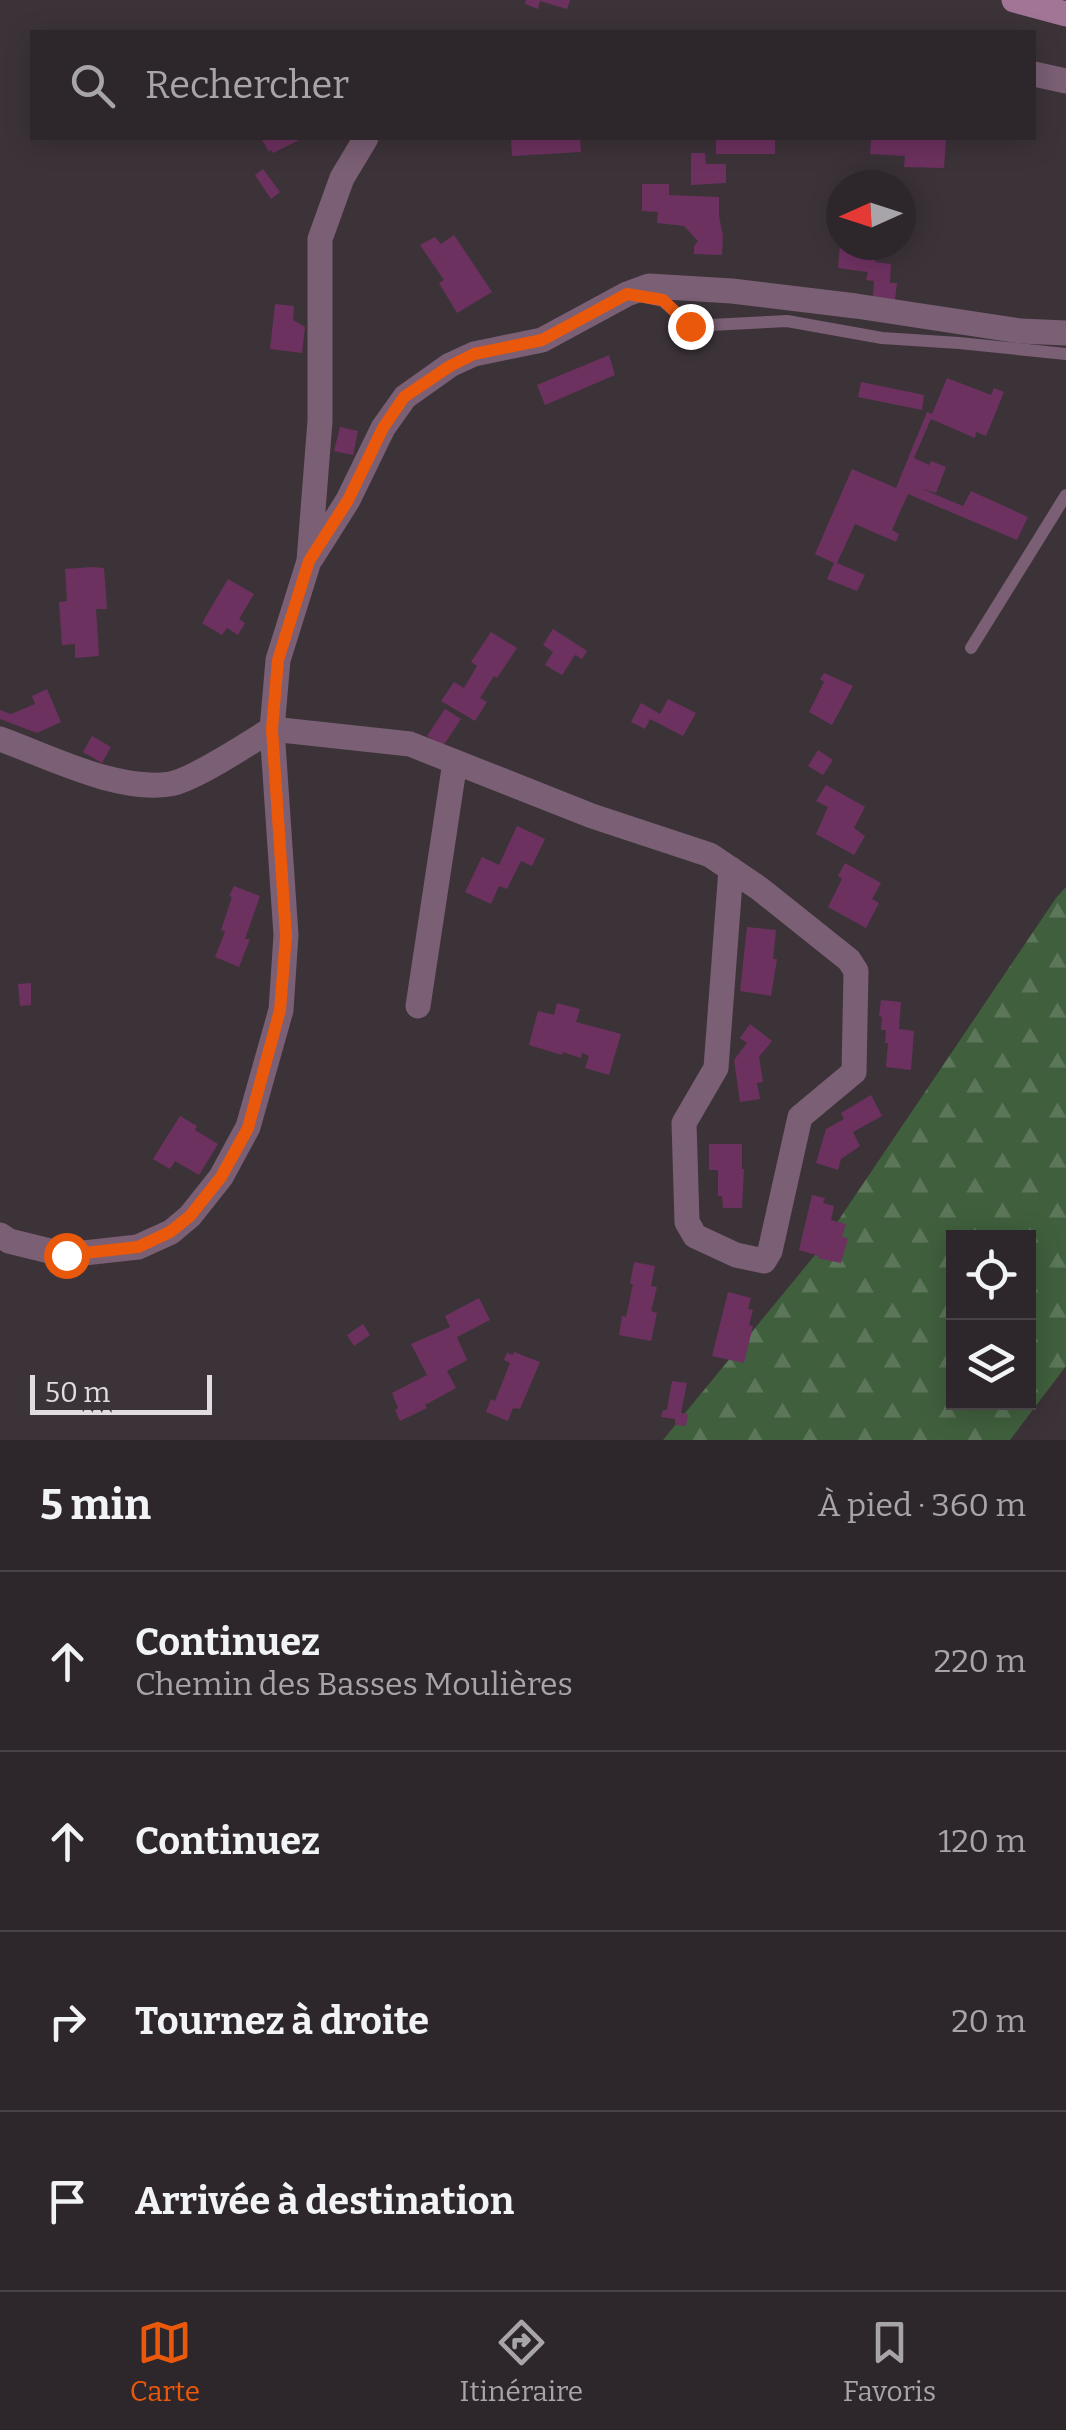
<!DOCTYPE html>
<html lang="fr">
<head>
<meta charset="utf-8">
<style>
	body { margin:0; font-family:Bitter,serif; background:#393237; color:#f1f3f6 }
	.controls { position:absolute; right:30px; bottom:30px; display:grid; overflow:hidden; border-radius:0px; box-shadow:0 5px 25px #0003 }
	.controls button { width:90px; height:90px; display:grid; place-items:center; padding:0; border:0; border-bottom:2px solid #484347; background:#2d262b; color:#f1f3f6; font:50px sans-serif }
	.compass { position:absolute; left:826px; top:170px; width:90px; height:90px; border-radius:50%; background:#2d262b; box-shadow:0 5px 25px #0003; rotate:267deg }
	.scale { position:absolute; left:30px; bottom:25px; width:182px; box-sizing:border-box; padding-left:10px; border:5px solid #e2dce0; border-top:0; font-size:28px; line-height:35px; white-space:nowrap; color:#e2dce0; -webkit-text-stroke:8px #3c3339; paint-order:stroke }
	.stop { position:absolute; width:30px; height:30px; margin:-22px; border:8px solid #ea580c; border-radius:50%; background:#fff }
	.stop.end { background:#ea580c; border-color:#fff; box-shadow:0 2px 10px #0008 }
	.list { margin:0; padding:0; list-style:none }
	h2 { display:flex; justify-content:space-between; align-items:center; height:130px; margin:0; padding:0 40px; font-size:42px }
	h2 small { font-size:32px; font-weight:400; color:#a7a5a9 }
	.list li { display:grid; grid-template-columns:65px 1fr auto; gap:30px; align-items:center; box-sizing:border-box; height:180px; padding:0 40px; border-top:2px solid #484347 }
	.list b { display:block; font-size:38px; white-space:nowrap }
	.list p { margin:0; font-size:32px; white-space:nowrap; color:#a7a5a9 }
	.list em { font-size:32px; font-style:normal; color:#a7a5a9 }
	.icon { flex:none; width:55px; height:55px; fill:none; stroke:currentColor; stroke-width:2; stroke-linecap:round; stroke-linejoin:round }
	.map { position:relative; flex:none; width:1066px; height:1440px; overflow:hidden }
	.search { position:absolute; background:#2d262b; box-shadow:0 5px 25px #0003; left:30px; right:30px; top:30px; height:110px; display:flex; align-items:center; gap:25px; box-sizing:border-box; padding:0 35px; border-radius:0px; color:#a7a5a9; font-size:38px }
	.sheet { height:850px; background:#2d262b }
	nav { display:flex; justify-content:space-around; align-items:center; box-sizing:border-box; height:140px; border-top:2px solid #484347; background:#2d262b; font-size:28px; color:#a7a5a9 }
	nav a { display:grid; justify-items:center; gap:5px }
	nav .on { color:#ea580c }
	.map>svg:first-child { display:block }
	.forest { fill:url(#forest-firs); fill-rule:evenodd }
	.building { fill:#6d3160 }
	.lines { fill:none; stroke-linecap:round; stroke-linejoin:round }
	.service { stroke:#7b5f74; stroke-width:12 }
	.minor { stroke:#7b5f74; stroke-width:25 }
	.tertiary { stroke:#7b5f74; stroke-width:25 }
	.secondary { stroke:#a27596; stroke-width:25 }
	.route { stroke:#ea580c; stroke-width:12 }
</style>
</head>
<body>
<div class="map">
<svg width="1066" height="1440" viewBox="0 0 1066 1440">
	<defs>
		<pattern id="forest-firs" width="22" height="20" patternUnits="userSpaceOnUse" patternTransform="scale(2.5)"><rect width="22" height="20" fill="#40603d"/><path d="M5 1l3.5 6h-7zM16 11l3.5 6h-7z" fill="#5b7659"/></pattern>
	</defs>
	<rect width="100%" height="100%" fill="#3c3339"/>
	<!-- forest -->
	<path class="forest" d="M1066,887V1366L1010,1440H663L815,1255L1056,898ZM954,1238H1028V1402H954Z"/>
	<!-- building -->
	<g class="building">
		<path d="M526,0H570L567,9L540,1L538,9L525,4Z"/>
		<path d="M261,138H303L273,153L271,150L269,152Z"/>
		<path d="M511,138H580L581,152L512,156Z"/>
		<rect x="716" y="138" width="59" height="16"/>
		<path d="M871,138H946L944,168L904,167L905,156L870,154Z"/>
		<path d="M691,153H705L706,164H726V183L691,185Z"/>
		<path d="M263,169L280,192L271,199L255,175Z"/>
		<path d="M642,184H669V195L719,197V216L723,236L722,255L694,254V246L698,241L684,226L657,223L658,212L642,211Z"/>
		<path d="M454,235L492,292L457,313L439,283L444,280L420,245L435,237L441,244Z"/>
		<path d="M840,245H861V249L876,251L875,262L891,264L890,283H897L894,308L872,305L874,281L866,280L868,272L838,268Z"/>
		<path d="M275,304L294,306L293,320L305,327L302,353L270,349Z"/>
		<path d="M609,355L615,375L545,405L537,385Z"/>
		<path d="M947,378L991,395L994,388L1004,392L986,436L976,432L975,438L931,419L914,458L929,465L931,461L946,467L936,493L922,489L963,506L971,491L1028,517L1017,540L908,494L892,530L899,534L896,542L855,524L837,563L865,575L857,591L827,579L834,563L815,554L852,469L896,488L927,412L932,414Z"/>
		<path d="M861,382L924,395L922,410L858,397Z"/>
		<path d="M340,427L358,431L353,455L334,451Z"/>
		<path d="M92,567L104,568L107,609H96L99,656L75,658V644L62,645L59,602L67,601L65,569Z"/>
		<path d="M228,579L254,594L239,619L245,623L238,635L227,628L222,635L202,623Z"/>
		<path d="M553,629L587,651L582,659L575,655L562,675L545,665L553,652L543,645Z"/>
		<path d="M491,632L517,648L497,678L494,676L480,698L487,702L475,721L441,701L454,682L464,688L477,666L471,662Z"/>
		<path d="M824,673L853,686L832,725L809,712L824,682L820,679Z"/>
		<path d="M47,689L61,722L37,733L0,719V710L11,714L35,704L32,696Z"/>
		<path d="M668,699L696,713L683,736L650,719L645,729L631,722L641,703L660,714Z"/>
		<path d="M445,709L461,719L443,746L427,736Z"/>
		<path d="M92,736L111,747L102,763L83,752Z"/>
		<path d="M818,750L833,760L823,775L808,766Z"/>
		<path d="M826,785L865,807L854,828L865,836L854,855L816,834L828,807L816,801Z"/>
		<path d="M517,826L545,839L532,866L521,861L507,889L499,886L491,904L465,892L482,857L499,865Z"/>
		<path d="M845,863L881,883L872,899L879,903L866,928L828,907L842,879L838,876Z"/>
		<path d="M234,886L260,896L245,939H250L239,967L215,957L225,932L221,930L232,897L229,896Z"/>
		<path d="M747,927L776,930L773,959H777L771,996L740,991Z"/>
		<path d="M31,983V1005L20,1006L18,984Z"/>
		<path d="M881,1000L901,1002L899,1029L914,1031L911,1070L886,1067L888,1043H885L886,1030H881L882,1017L879,1016Z"/>
		<path d="M557,1003L580,1009L576,1022L621,1034L609,1075L585,1068L589,1056L582,1053L581,1058L563,1052L562,1055L529,1045L538,1011L554,1015Z"/>
		<path d="M750,1024L772,1041L759,1057L763,1082L757,1083L760,1099L740,1102L734,1060L747,1043L740,1038Z"/>
		<path d="M871,1095L882,1116L853,1132L860,1146L841,1159L838,1170L816,1163L826,1129L844,1119L841,1113Z"/>
		<path d="M180,1116L197,1126L195,1130L218,1144L199,1175L175,1161L170,1169L153,1159Z"/>
		<path d="M709,1144H742V1169H744L742,1208H723L722,1196H718V1170H709Z"/>
		<path d="M812,1195L825,1198L823,1203L834,1206L831,1220L846,1224L842,1237L848,1238L841,1263L817,1258L819,1256L799,1250Z"/>
		<path d="M634,1262L655,1266L651,1286L657,1287L651,1311L657,1313L651,1341L619,1335L622,1316L626,1317L633,1284H630Z"/>
		<path d="M728,1292L751,1298L748,1309L753,1310L749,1325L753,1326L744,1363L712,1356Z"/>
		<path d="M479,1298L490,1320L457,1337L467,1360L447,1371L456,1388L425,1405L427,1408L400,1421L395,1410L398,1408L392,1393L427,1375L411,1344L450,1327L445,1316Z"/>
		<path d="M363,1324L370,1335L354,1346L347,1335Z"/>
		<path d="M514,1352L540,1362L520,1409L513,1408L508,1421L486,1412L491,1399L495,1401L510,1363L504,1360L507,1353L513,1355Z"/>
		<path d="M672,1381L687,1383L681,1413L688,1414L686,1426L675,1425V1419L661,1417L663,1410H667Z"/>
	</g>
	<g class="lines">
		<!-- service -->
		<g class="service">
			<path d="M639,296L663,301L691,326L787,321L882,338L959,343L1066,354"/>
			<path d="M971,648L1066,495"/>
		</g>
		<!-- minor -->
		<g class="minor">
			<path d="M1034,74L1066,81"/>
			<path d="M312,557L348,500L383,428L405,397L450,365L474,354L542,340L627,294L649,286L732,291L856,306L1020,331L1066,333"/>
			<path d="M272,729L410,744L592,816L710,855L760,889L849,960L856,971L854,1072L800,1117L770,1251L764,1261L736,1255L695,1236L687,1222L684,1123L716,1068L731,869"/>
			<path d="M418,1006L455,762"/>
			<path d="M0,1235L9,1241L66,1255L138,1247L171,1232L190,1216L221,1177L248,1127L281,1010L286,935L272,729L278,660L309,561L320,421V239L342,178L366,138"/>
		</g>
		<!-- tertiary -->
		<path class="tertiary" d="M0,739C50,757 117,792 170,784C194,780 249,743 272,729"/>
		<!-- secondary -->
		<path class="secondary" d="M1014,0L1066,14"/>
	</g>
	<g class="lines">
		<!-- route -->
		<path class="route" d="M66,1255L138,1247L170,1232L190,1216L221,1177L248,1128L280,1010L286,936L272,729L278,660L309,561L348,500L383,428L404,397L450,366L474,354L542,340L627,294L663,300L690,326"/>
	</g>
</svg>
<div class="controls">
<button><svg class="icon" aria-label="locate" viewBox="0 0 24 24"><circle cx="12" cy="12" r="6"/><path d="M12 2v4M12 18v4M2 12h4M18 12h4"/></svg></button>
<button><svg class="icon" aria-label="layers" viewBox="0 0 24 24"><path d="M12 4l9 5-9 5-9-5zM3 14l9 5 9-5"/></svg></button>
</div>
<svg class="compass" viewBox="-18 -18 36 36"><path d="M0-13l5 13h-10z" fill="#e53935"/><path d="M0 13l5-13h-10z" fill="#a7a5a9"/></svg>
<div class="scale">50 m</div>
<div class="stop" style="left:66px;top:1255px"></div>
<div class="stop end" style="left:690px;top:326px"></div>
<div class="search"><svg class="icon" aria-label="search" viewBox="0 0 24 24"><circle cx="10" cy="10" r="6"/><path d="M15 15l6 6"/></svg>Rechercher</div>
</div>
<section class="sheet">
<h2>5 min<small>À pied · 360 m</small></h2>
<ul class="list">
<li><svg class="icon" aria-label="ahead" viewBox="0 0 24 24"><path d="M12 20V5M6 11l6-6 6 6"/></svg><div><b>Continuez</b><p>Chemin des Basses Moulières</p></div><em>220 m</em></li>
<li><svg class="icon" aria-label="ahead" viewBox="0 0 24 24"><path d="M12 20V5M6 11l6-6 6 6"/></svg><div><b>Continuez</b></div><em>120 m</em></li>
<li><svg class="icon" aria-label="right" viewBox="0 0 24 24"><path d="M7 20v-9h11M14 6l5 5-5 5"/></svg><div><b>Tournez à droite</b></div><em>20 m</em></li>
<li><svg class="icon" aria-label="arrive" viewBox="0 0 24 24"><path d="M6 21V4h12l-3 4 3 4H6"/></svg><div><b>Arrivée à destination</b></div></li>
</ul>
</section>
<nav>
<a class="on"><svg class="icon" aria-label="map" viewBox="0 0 24 24"><path d="M3 6l6-2 6 2 6-2v14l-6 2-6-2-6 2zM9 4v14M15 6v14"/></svg>Carte</a>
<a><svg class="icon" aria-label="directions" viewBox="0 0 24 24"><path d="M12 3l9 9-9 9-9-9zM9 14v-3h6M13 9l2 2-2 2"/></svg>Itinéraire</a>
<a><svg class="icon" aria-label="saved" viewBox="0 0 24 24"><path d="M7 4h10v16l-5-4-5 4z"/></svg>Favoris</a>
</nav>
</body>
</html>
